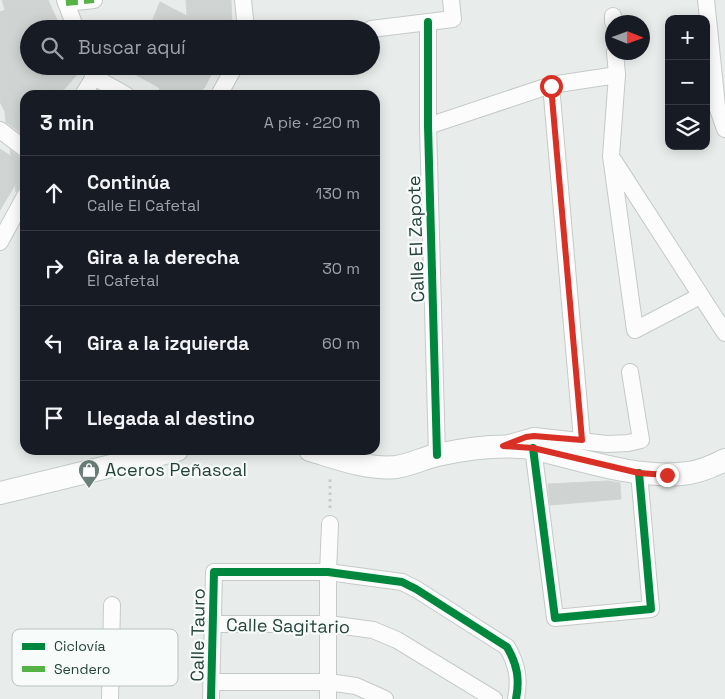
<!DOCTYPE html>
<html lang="es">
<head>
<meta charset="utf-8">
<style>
	body { margin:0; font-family:"Space Grotesk",sans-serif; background:#20242c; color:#f1f3f6 }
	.controls { position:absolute; right:15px; top:15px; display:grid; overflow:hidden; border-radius:10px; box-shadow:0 2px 12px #0003 }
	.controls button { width:45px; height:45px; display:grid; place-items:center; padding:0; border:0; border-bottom:1px solid #363941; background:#171b24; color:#f1f3f6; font:25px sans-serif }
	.compass { position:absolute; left:605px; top:15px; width:45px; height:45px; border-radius:50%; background:#171b24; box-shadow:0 2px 12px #0003; rotate:91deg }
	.stop { position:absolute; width:15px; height:15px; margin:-11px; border:4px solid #d93025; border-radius:50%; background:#fff }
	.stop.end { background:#d93025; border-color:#fff; box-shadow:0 1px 5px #0008 }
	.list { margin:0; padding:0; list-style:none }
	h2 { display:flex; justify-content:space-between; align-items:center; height:65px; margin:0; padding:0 20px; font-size:21px }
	h2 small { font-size:16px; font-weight:400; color:#9ea1a6 }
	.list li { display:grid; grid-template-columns:32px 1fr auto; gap:15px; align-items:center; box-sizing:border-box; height:75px; padding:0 20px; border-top:1px solid #363941 }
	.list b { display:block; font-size:19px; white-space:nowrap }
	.list p { margin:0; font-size:16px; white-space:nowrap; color:#9ea1a6 }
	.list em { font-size:16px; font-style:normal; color:#9ea1a6 }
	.icon { flex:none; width:28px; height:28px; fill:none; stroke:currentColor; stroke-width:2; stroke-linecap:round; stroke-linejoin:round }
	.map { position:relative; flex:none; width:725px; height:699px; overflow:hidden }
	.search { position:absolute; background:#171b24; box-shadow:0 2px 12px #0003; left:20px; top:20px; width:360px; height:55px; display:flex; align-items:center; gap:12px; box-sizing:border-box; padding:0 18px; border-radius:28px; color:#9ea1a6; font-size:19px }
	.panel { position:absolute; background:#171b24; box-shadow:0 2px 12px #0003; left:20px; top:90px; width:360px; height:365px; border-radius:15px }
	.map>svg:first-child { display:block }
	.building { fill:#cfd4d2; stroke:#d1d6d4 }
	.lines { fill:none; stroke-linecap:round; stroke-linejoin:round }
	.street-casing { stroke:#c5cac8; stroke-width:18 }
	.secondary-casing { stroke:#c3cbc8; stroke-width:24 }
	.path { stroke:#c3ccca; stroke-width:3; stroke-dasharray:2.5 4; stroke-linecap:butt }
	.street { stroke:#fcfcfc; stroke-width:16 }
	.secondary { stroke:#fcfcfc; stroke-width:22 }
	.quiet { stroke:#55b346; stroke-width:6; stroke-dasharray:12 6; stroke-linecap:butt }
	.cycleway-casing { stroke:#f7fbf9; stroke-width:11 }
	.cycleway { stroke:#00873e; stroke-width:8 }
	.route { stroke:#d93025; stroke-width:6 }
	.labels { text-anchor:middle; stroke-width:4.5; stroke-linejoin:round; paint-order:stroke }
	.street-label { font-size:18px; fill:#24423a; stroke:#f7fbf9 }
	.poi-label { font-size:18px; fill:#24423a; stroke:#f7fbf9; text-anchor:start }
	.key { fill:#f7fbf9; stroke:#b8c4c0; stroke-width:1 }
	.key-label { font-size:14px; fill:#24423a }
</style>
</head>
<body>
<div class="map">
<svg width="725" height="699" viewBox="0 0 725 699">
	<rect width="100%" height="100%" fill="#e8edeb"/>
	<!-- building -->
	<g class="building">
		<path d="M2,0H48L61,29H29V66H80L81,70L59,95H25V136L6,122L5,112L0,102V12L5,10Z"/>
		<path d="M186,0H231L232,29H149L160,2L187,16Z"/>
		<path d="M120,66H215L206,85L199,95H157L160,88Z"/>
		<path d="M0,149L11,156L10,150L19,157L25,159V186L19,188L16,192L15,185L0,210Z"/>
		<path d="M608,481L620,483L621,499L550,505L548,484Z"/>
	</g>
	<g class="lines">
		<!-- street casing -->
		<g class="street-casing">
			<g id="street">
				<path d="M65,0L76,29"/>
				<path d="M243,0L246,29"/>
				<path d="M706,0L717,106L725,129"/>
				<path d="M66,3L94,0"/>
				<path d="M613,16V22"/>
				<path d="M428,22V126L437,455"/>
				<path d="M371,29L453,19L451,0"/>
				<path d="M615,52L617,75L611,156L635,330L700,296"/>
				<path d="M90,66L94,77L126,95"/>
				<path d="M551,85L582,440"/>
				<path d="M83,95L94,77"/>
				<path d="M219,95L235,66"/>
				<path d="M428,126L551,85L617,75"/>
				<path d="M0,130L25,149"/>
				<path d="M614,161L725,333"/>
				<path d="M0,242L25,196"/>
				<path d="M509,443L534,436L607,444L628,443L641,440L630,372"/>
				<path d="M533,448L555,618L651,609L639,473"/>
				<path d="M213,624H329L373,630L397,640L494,699"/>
				<path d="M212,682H328L356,686L385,699"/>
				<path d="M110,699L112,605"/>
				<path d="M211,699L214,572H328L402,582L416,589L507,647C517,664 520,679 516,699"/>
				<path d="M328,699V572L330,524"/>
			</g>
		</g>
		<!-- secondary casing -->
		<g class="secondary-casing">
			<g id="secondary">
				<path d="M310,450C337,458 368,470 396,467C410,465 424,458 437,455C468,448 501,444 533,448C582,460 639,480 689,473C702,471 713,466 725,460"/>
				<path d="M0,493L177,450"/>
			</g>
		</g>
		<!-- path -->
		<path class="path" d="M330,508V477"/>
		<!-- street -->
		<use href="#street" class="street"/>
		<!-- secondary -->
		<use href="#secondary" class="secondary"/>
		<!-- quiet -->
		<path class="quiet" d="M66,3L94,0"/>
		<!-- cycleway casing -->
		<g class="cycleway-casing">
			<g id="cycleway">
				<path d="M428,22V126L437,455"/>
				<path d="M533,448L555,618L651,609L639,473"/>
				<path d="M211,699L214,572H328L402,582L416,589L507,647C517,664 520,679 516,699"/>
			</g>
		</g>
		<!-- cycleway -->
		<use href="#cycleway" class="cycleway"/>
	</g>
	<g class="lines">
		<!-- route -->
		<path class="route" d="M551,86L582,440L534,436L526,437L503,446L533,448L639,473L667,475"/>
	</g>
	<!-- icons -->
	<defs>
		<g id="shop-pin" transform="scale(1.125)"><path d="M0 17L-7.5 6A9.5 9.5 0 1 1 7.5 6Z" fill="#697e78" stroke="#f7fbf9"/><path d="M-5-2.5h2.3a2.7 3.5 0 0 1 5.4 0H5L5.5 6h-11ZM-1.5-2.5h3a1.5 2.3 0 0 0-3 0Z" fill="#fff"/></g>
	</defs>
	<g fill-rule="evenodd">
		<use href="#shop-pin" x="89" y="470"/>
	</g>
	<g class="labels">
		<!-- street labels -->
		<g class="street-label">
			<text transform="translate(416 239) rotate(-92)" y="6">Calle El Zapote</text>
			<text transform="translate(288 626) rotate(1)" y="6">Calle Sagitario</text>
			<text transform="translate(198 635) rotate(-89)" y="6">Calle Tauro</text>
		</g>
		<!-- poi labels -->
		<g class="poi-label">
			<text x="105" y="476">Aceros Peñascal</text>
		</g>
	</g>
	<!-- legend -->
	<rect x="12" y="629" width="166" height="57" rx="8" class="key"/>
	<rect x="22" y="643" width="23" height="7" fill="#00873e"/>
	<rect x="22" y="666" width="23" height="6" fill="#55b346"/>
	<g class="key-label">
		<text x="54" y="651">Ciclovía</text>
		<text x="54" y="674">Sendero</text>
	</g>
</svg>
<div class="controls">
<button>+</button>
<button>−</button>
<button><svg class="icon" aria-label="layers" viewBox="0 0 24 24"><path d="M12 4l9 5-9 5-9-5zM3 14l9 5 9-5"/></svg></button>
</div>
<svg class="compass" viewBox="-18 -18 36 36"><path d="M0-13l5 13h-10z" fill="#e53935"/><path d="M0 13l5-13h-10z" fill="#9ea1a6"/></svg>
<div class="stop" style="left:551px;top:86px"></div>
<div class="stop end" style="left:667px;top:475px"></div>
<div class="search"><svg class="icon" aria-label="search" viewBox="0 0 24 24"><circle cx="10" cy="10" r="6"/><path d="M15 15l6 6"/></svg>Buscar aquí</div>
<section class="panel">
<h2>3 min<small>A pie · 220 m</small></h2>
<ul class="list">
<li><svg class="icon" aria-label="ahead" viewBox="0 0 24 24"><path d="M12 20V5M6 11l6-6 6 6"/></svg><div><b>Continúa</b><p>Calle El Cafetal</p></div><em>130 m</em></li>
<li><svg class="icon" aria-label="right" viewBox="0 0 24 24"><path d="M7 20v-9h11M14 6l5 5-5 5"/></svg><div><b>Gira a la derecha</b><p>El Cafetal</p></div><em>30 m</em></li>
<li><svg class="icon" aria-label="left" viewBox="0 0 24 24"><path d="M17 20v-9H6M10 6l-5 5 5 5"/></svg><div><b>Gira a la izquierda</b></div><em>60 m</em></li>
<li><svg class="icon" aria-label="arrive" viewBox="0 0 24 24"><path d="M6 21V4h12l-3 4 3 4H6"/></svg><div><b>Llegada al destino</b></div></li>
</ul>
</section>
</div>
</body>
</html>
